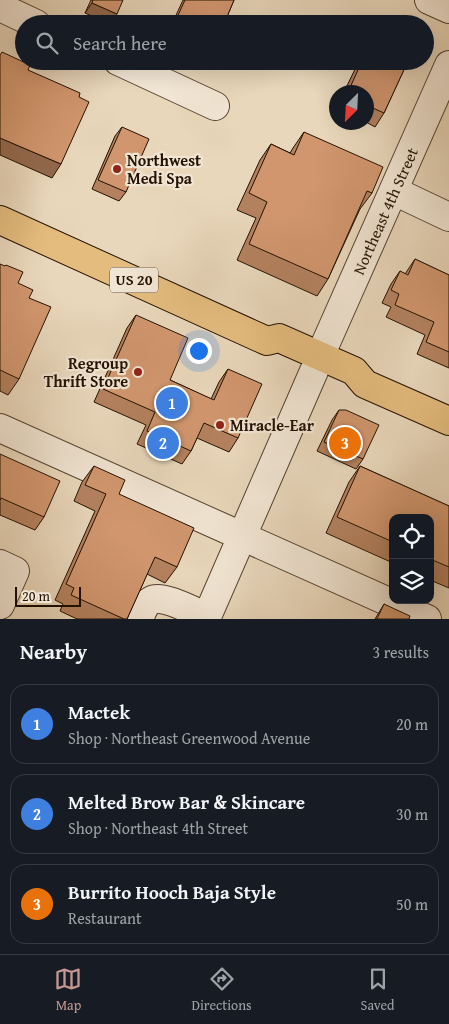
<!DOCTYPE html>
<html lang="en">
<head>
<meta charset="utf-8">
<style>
	body { margin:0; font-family:"Gentium Book Plus",serif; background:#242831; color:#f1f3f6 }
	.controls { position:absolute; right:15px; bottom:15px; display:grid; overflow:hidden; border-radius:10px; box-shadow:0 5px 20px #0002 }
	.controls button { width:45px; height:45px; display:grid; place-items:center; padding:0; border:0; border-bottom:1px solid #363941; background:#171b24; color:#f1f3f6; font:25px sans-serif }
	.compass { position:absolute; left:329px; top:85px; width:45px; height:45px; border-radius:50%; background:#171b24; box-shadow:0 5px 20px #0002; rotate:204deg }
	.scale { position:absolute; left:15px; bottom:12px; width:66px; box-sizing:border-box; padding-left:5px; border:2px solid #231200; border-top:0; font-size:14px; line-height:18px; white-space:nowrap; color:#231200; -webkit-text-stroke:4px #f1e5d3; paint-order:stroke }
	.you { position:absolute; left:198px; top:350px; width:18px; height:18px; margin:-12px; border:4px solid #fff; border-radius:50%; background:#1a73e8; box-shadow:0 0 0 8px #1a73e833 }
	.badge { display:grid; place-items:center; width:32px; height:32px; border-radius:50%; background:#c59692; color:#fff; font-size:16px; font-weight:700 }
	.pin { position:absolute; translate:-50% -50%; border:2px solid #fff; box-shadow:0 1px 5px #0006 }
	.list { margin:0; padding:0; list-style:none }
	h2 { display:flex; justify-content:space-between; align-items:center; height:65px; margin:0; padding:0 20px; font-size:21px }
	h2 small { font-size:16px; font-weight:400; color:#9ea1a6 }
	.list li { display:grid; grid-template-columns:32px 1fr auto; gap:15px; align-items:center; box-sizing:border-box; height:80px; margin:0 10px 10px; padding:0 10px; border:1px solid #363941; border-radius:15px }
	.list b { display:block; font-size:19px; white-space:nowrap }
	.list p { margin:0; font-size:16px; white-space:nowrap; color:#9ea1a6 }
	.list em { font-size:16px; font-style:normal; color:#9ea1a6 }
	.icon { flex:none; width:28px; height:28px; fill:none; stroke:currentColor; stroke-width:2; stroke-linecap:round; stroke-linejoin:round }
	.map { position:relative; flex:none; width:449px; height:619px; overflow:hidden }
	.search { position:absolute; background:#171b24; box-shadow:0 5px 20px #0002; left:15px; right:15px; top:15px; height:55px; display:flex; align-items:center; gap:12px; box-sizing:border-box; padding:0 18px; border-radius:28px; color:#9ea1a6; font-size:19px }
	.sheet { height:335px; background:#171b24 }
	nav { display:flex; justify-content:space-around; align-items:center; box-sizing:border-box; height:70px; border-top:1px solid #363941; background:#171b24; font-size:14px; color:#9ea1a6 }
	nav a { display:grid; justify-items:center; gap:2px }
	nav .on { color:#c59692 }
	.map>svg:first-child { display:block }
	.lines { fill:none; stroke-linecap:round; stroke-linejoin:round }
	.minor-casing { stroke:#54432f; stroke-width:30 }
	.major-casing { stroke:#231200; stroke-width:30 }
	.minor { stroke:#f1e5d3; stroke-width:28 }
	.major { stroke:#e4bc7e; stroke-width:28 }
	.wall { fill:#b4815f; stroke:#231200 }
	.shaded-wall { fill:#92694d; stroke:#231200 }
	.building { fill:#d1966e; stroke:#231200 }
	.poi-dot { fill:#8f2418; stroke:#f1e5d3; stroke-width:2 }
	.labels { text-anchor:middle; stroke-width:4.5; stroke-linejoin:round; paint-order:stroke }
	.shield { fill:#f1e5d3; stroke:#61513f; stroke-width:1 }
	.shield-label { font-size:15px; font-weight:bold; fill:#231200 }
	.poi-label { font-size:16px; font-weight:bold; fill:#231200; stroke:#f1e5d3; text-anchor:start }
	.street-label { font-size:16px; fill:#231200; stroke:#f1e5d3 }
</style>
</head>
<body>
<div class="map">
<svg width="449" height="619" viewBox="0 0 449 619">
	<rect width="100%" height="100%" fill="#e9d7bb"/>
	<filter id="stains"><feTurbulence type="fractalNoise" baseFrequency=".004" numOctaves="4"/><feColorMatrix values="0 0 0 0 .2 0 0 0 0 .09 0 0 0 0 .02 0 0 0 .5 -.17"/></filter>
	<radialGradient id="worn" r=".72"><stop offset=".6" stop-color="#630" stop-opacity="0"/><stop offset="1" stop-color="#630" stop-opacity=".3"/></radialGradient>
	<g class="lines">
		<!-- minor casing -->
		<g class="minor-casing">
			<g id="minor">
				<path d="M429,0L449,9"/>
				<path d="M0,7L36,24"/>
				<path d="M118,61L215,106"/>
				<path d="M394,191L449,217"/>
				<path d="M320,356L449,65"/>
				<path d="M0,428L427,619"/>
				<path d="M0,564L15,571L0,605"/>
				<path d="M139,619C142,612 145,603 152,600C162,594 195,612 207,617"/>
				<path d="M206,619L314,371"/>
			</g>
		</g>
		<!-- major casing -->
		<g class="major-casing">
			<path id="major" d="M0,220L267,341L279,338L354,371L365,384L449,421"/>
		</g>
		<!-- minor -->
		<use href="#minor" class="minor"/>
		<!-- major -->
		<use href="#major" class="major"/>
	</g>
	<!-- wall -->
	<g class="wall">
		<path d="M91,0H123L85,13Z"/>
		<path d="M183,0H234L224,24H172Z"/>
		<path d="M359,61H408L384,113L375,127L366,122V92H344Z"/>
		<path d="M122,127L126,192L119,201L92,189L115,136Z"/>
		<path d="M304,132L372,193L360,209L328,279L317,296L237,260L256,218L237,210L260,160L271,144L290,153L293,148Z"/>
		<path d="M415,259L449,275V368L417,354L425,335L386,317L391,307L382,303L391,284L400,271L405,274Z"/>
		<path d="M0,264L18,283L29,298L19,379L8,395L0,391Z"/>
		<path d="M136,315L170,380L211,399L219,382L228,369L238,438L229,452L197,438L191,451L182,464L137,444L146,425L94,402L127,328Z"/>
		<path d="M339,410L363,459L356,469L317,451L332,420Z"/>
		<path d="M0,454L44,517L35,530L0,515Z"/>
		<path d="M94,466L119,494L177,567L165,583L147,574L127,619H77L60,611L63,604L55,600L95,511L74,501L82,482Z"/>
		<path d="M360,466L449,506V588L430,580V518H393V563L326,533L349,482Z"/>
		<path d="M384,604L409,619H375Z"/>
	</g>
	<!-- shaded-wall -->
	<g class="shaded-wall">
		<path d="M92,3L117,14L110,24L85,13Z"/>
		<path d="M0,138L61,164L52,178L0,155Z"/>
	</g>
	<!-- building -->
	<g class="building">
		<path d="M93,0H123L117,14L92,3Z"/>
		<path d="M185,0H234L224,24H174Z"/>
		<path d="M383,17L398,24H379Z"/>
		<path d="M2,52L30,65L28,70L80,93L79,97L89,102L61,164L0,138V55Z"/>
		<path d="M362,61H408L384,113L366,105V92H348Z"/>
		<path d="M122,127L149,139L126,192L98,180Z"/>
		<path d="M304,132L383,167L372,193L367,191L328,279L249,244L267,202L249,193L271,144L294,155Z"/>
		<path d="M415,259L449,275V352L426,342L434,322L395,305L399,294L391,290L400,271L408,275Z"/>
		<path d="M0,264L5,266L6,265L23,272L18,283L33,290L29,298L51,307L19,379L0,370Z"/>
		<path d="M136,315L188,338L170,380L214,400L228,369L262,384L238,438L204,423L191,451L147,431L155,412L103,389Z"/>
		<path d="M339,410H346L379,425L363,459L324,442Z"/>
		<path d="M0,454L60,481L44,517L1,498L0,500Z"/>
		<path d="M94,466L125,480L119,494L194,528L177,567L155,557L127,619H124L71,595L74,588L66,584L106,494L85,485Z"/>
		<path d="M360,466L449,506V567L430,559V518H393V542L337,517Z"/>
		<path d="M384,604L410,616L409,619H377Z"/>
	</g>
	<!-- markers -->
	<g class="poi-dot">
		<circle cx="117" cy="169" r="5"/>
		<circle cx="138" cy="372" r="5"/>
		<circle cx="220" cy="425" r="5"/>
	</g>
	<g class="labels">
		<!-- shield labels -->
		<rect class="shield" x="110" y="267.5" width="48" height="25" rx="4"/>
		<g class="shield-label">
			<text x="134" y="285">US 20</text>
		</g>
		<!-- poi labels -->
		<g class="poi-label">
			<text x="127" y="166">Northwest<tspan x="127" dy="18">Medi Spa</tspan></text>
			<text x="128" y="369" text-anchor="end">Regroup<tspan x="128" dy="18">Thrift Store</tspan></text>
			<text x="230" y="431">Miracle-Ear</text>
		</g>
		<!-- street labels -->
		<g class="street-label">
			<text transform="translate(385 211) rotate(-66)" y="6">Northeast 4th Street</text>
		</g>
	</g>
	<rect width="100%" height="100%" filter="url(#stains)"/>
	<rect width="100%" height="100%" fill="url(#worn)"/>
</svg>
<div class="controls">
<button><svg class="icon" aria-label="locate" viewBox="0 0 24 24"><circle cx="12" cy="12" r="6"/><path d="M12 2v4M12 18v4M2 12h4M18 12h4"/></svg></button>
<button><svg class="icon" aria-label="layers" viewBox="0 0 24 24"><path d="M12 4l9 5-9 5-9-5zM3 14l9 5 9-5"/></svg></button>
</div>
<svg class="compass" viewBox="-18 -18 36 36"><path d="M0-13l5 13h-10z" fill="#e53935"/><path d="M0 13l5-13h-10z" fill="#9ea1a6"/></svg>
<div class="scale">20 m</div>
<div class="you"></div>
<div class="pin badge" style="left:172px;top:403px;background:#3f7fe0">1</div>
<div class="pin badge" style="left:163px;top:443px;background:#3f7fe0">2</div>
<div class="pin badge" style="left:345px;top:443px;background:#e8710a">3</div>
<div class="search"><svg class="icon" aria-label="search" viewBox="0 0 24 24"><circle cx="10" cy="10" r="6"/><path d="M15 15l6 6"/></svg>Search here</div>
</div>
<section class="sheet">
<h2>Nearby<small>3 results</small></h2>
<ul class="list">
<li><span class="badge" style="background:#3f7fe0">1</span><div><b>Mactek</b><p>Shop · Northeast Greenwood Avenue</p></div><em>20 m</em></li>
<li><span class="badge" style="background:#3f7fe0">2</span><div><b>Melted Brow Bar &amp; Skincare</b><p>Shop · Northeast 4th Street</p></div><em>30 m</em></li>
<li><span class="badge" style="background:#e8710a">3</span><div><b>Burrito Hooch Baja Style</b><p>Restaurant</p></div><em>50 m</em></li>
</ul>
</section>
<nav>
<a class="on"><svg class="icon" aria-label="map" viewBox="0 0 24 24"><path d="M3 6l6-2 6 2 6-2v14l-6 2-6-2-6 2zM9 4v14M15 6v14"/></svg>Map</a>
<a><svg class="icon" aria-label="directions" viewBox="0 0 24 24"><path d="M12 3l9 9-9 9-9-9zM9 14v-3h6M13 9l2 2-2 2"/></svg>Directions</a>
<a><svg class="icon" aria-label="saved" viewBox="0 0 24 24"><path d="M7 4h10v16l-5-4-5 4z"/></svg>Saved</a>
</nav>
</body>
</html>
